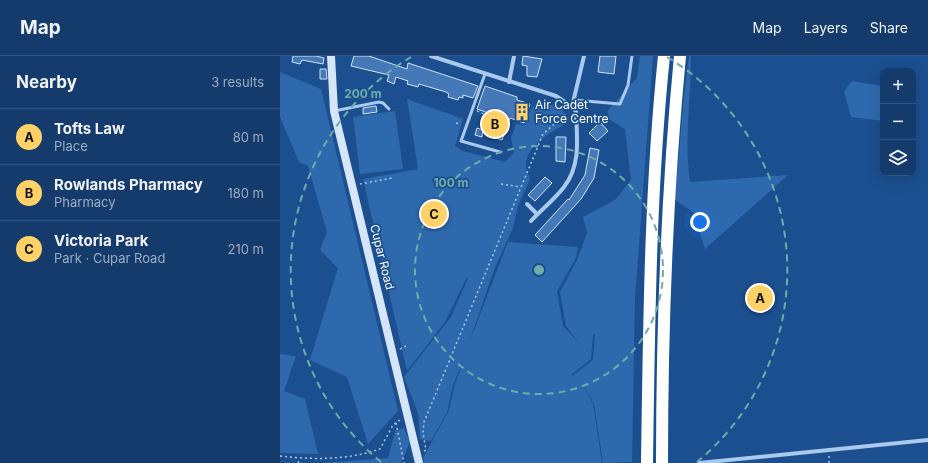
<!DOCTYPE html>
<html lang="en">
<head>
<meta charset="utf-8">
<style>
	body { margin:0; font-family:Inter,sans-serif; background:#214673; color:#f1f3f6 }
	.controls { position:absolute; right:12px; top:12px; display:grid; overflow:hidden; border-radius:8px; box-shadow:0 4px 16px #0002 }
	.controls button { width:36px; height:36px; display:grid; place-items:center; padding:0; border:0; border-bottom:1px solid #33557e; background:#143b6b; color:#f1f3f6; font:20px sans-serif }
	.you { position:absolute; left:420px; top:166px; width:14px; height:14px; margin:-10px; border:3px solid #fff; border-radius:50%; background:#1a73e8; box-shadow:0 0 0 6px #1a73e833 }
	.badge { display:grid; place-items:center; width:26px; height:26px; border-radius:50%; background:#ffd166; color:#111; font-size:13px; font-weight:700 }
	.pin { position:absolute; translate:-50% -50%; border:2px solid #fff; box-shadow:0 1px 4px #0006 }
	.list { margin:0; padding:0; list-style:none }
	h2 { display:flex; justify-content:space-between; align-items:center; height:52px; margin:0; padding:0 16px; font-size:17px }
	h2 small { font-size:13px; font-weight:400; color:#9dadc1 }
	.list li { display:grid; grid-template-columns:26px 1fr auto; gap:12px; align-items:center; box-sizing:border-box; height:56px; padding:0 16px; border-top:1px solid #33557e }
	.list b { display:block; font-size:15px; white-space:nowrap }
	.list p { margin:0; font-size:13px; white-space:nowrap; color:#9dadc1 }
	.list em { font-size:13px; font-style:normal; color:#9dadc1 }
	.icon { flex:none; width:22px; height:22px; fill:none; stroke:currentColor; stroke-width:2; stroke-linecap:round; stroke-linejoin:round }
	.map { position:relative; flex:none; width:648px; height:407px; overflow:hidden }
	header { display:flex; align-items:center; gap:24px; box-sizing:border-box; height:56px; padding:0 20px; background:#143b6b; border-bottom:1px solid #33557e }
	header strong { font-size:19px }
	nav { display:flex; gap:22px; margin-inline-start:auto; font-size:14px }
	main { display:flex }
	aside { flex:1; background:#143b6b }
	.map>svg:first-child { display:block }
	.green { fill:#2e69ad; fill-rule:evenodd }
	.building { fill:#4478b7; stroke:#cfe3fa }
	.lines { fill:none; stroke-linecap:round; stroke-linejoin:round }
	.path { stroke:#a9c9ee; stroke-width:1.5; stroke-dasharray:2 3; stroke-linecap:butt }
	.lane { stroke:#a9c9ee; stroke-width:3 }
	.street { stroke:#a9c9ee; stroke-width:4 }
	.secondary { stroke:#d6e6fa; stroke-width:8 }
	.highway { stroke:#fff; stroke-width:12 }
	.ring { fill:none; stroke:#6fada8; stroke-width:2; stroke-dasharray:7 5 }
	.labels { text-anchor:middle; stroke-width:3.5; stroke-linejoin:round; paint-order:stroke }
	.poi-label { font-size:12px; fill:#fff; stroke:#1b4f8f; text-anchor:start }
	.street-label { font-size:12px; fill:#fff; stroke:#1b4f8f }
	.centre { fill:#6fada8; stroke:#1b4f8f; stroke-width:2 }
	.ring-label { font-size:12px; text-anchor:middle; font-weight:bold; fill:#6fada8; stroke:#1b4f8f; stroke-width:3.5; stroke-linejoin:round; paint-order:stroke }
</style>
</head>
<body>
<header>
<strong>Map</strong>
<nav><a>Map</a><a>Layers</a><a>Share</a></nav>
</header>
<main>
<aside>
<h2>Nearby<small>3 results</small></h2>
<ul class="list">
<li><span class="badge">A</span><div><b>Tofts Law</b><p>Place</p></div><em>80 m</em></li>
<li><span class="badge">B</span><div><b>Rowlands Pharmacy</b><p>Pharmacy</p></div><em>180 m</em></li>
<li><span class="badge">C</span><div><b>Victoria Park</b><p>Park · Cupar Road</p></div><em>210 m</em></li>
</ul>
</aside>
<div class="map">
<svg width="648" height="407" viewBox="0 0 648 407">
	<rect width="100%" height="100%" fill="#1b4f8f"/>
	<!-- green -->
	<g class="green">
		<path d="M360,0H373L355,243L352,406L323,407L314,348L307,335L297,325L307,336L313,348L322,407H144L143,402L169,354L175,328L185,300L173,329L167,356L151,385L140,383L138,357L124,321L171,261L188,222L187,221L165,266L127,315L83,123L138,113L127,43L183,63L175,90L183,95L225,106L234,97L231,82L236,68L245,69L250,54L260,45L282,53L289,66C274,74 244,90 246,111C246,115 249,119 250,123L238,150L233,172L214,214L189,287L228,186L298,191L296,202L277,235L283,270L299,287L286,270L280,236L297,204L307,177L303,161L335,144L351,124L345,73L327,62L328,54L357,22ZM315,277L313,304L292,320L291,319L311,303L313,279Z"/>
		<path d="M409,0H411C411,42 404,85 410,126L508,119L425,193L413,156L395,144L403,50Z"/>
		<path d="M0,16L41,33L118,355L88,388L67,321L30,304L58,212L40,194L47,176L28,110L19,106L0,61Z"/>
		<path d="M572,25L603,30V65L571,61L564,35Z"/>
		<path d="M115,55L123,113L80,118L73,61Z"/>
		<path d="M0,298L16,300L4,335L25,343L38,398L0,397Z"/>
		<path d="M124,372L130,386L121,407H42L108,402L115,375Z"/>
	</g>
	<!-- building -->
	<g class="building">
		<path d="M13,0H36L44,2L43,8L22,4L20,8L12,6Z"/>
		<path d="M74,0H89L127,13L128,7L198,30L193,42L183,39V42L179,41L178,44L168,41L169,38L166,36L139,28L138,31L127,28L128,25L116,21L114,28L107,25L109,19L71,10Z"/>
		<path d="M243,0L262,3L257,21L247,20V10L242,9Z"/>
		<path d="M320,0H336L334,18L318,16Z"/>
		<path d="M40,13H46L47,23H40Z"/>
		<path d="M205,30L237,41V44L250,48L244,67L230,62L222,84L207,79L214,59L197,53Z"/>
		<path d="M96,50L97,56L83,58V52Z"/>
		<path d="M320,66L328,75L317,85L309,77Z"/>
		<path d="M197,72L203,74L202,81L195,79Z"/>
		<path d="M276,81H286L285,106L276,105Z"/>
		<path d="M310,92L319,94L314,122L301,143L262,186L255,179L288,143L289,144L305,119Z"/>
		<path d="M265,121L272,127L255,145L248,139Z"/>
	</g>
	<g class="lines">
		<!-- path -->
		<g class="path">
			<path d="M197,55L211,61L205,78"/>
			<path d="M176,67L181,68"/>
			<path d="M80,128L112,122"/>
			<path d="M221,128L241,131"/>
			<path d="M120,293L126,290"/>
			<path d="M116,367L124,407"/>
			<path d="M144,395L146,394L143,377L144,366L263,78L287,57"/>
			<path d="M0,400C34,404 68,404 100,393L113,369L120,364"/>
			<path d="M549,400V407"/>
			<path d="M18,407L20,403"/>
		</g>
		<!-- lane -->
		<g class="lane">
			<path d="M205,18L181,85L220,96"/>
			<path d="M294,44L340,48L348,29L352,0"/>
			<path d="M54,55L99,46L103,47L109,53"/>
		</g>
		<!-- street -->
		<g class="street">
			<path d="M151,0L276,40L294,52L296,56C297,83 301,109 284,131C275,143 261,154 251,165"/>
			<path d="M229,26L234,0"/>
			<path d="M292,51L304,0"/>
			<path d="M247,148L257,158"/>
			<path d="M419,407L648,384"/>
		</g>
		<!-- secondary -->
		<path class="secondary" d="M51,0L54,55L139,407"/>
		<!-- highway -->
		<g class="highway">
			<path d="M367,407C369,271 370,135 384,0"/>
			<path d="M382,407C382,271 387,136 400,0"/>
		</g>
	</g>
	<!-- distance rings -->
	<g class="ring">
		<circle cx="259" cy="214" r="124"/>
		<path d="M101 406A249 249 0 0 1 131 1M387 1A249 249 0 0 1 417 406"/>
	</g>
	<!-- icons -->
	<defs>
		<g id="building-bare" transform="scale(1.38)"><path d="M-4-6H4V6H1V3H-1V6H-4ZM-2.5-4.3h1.7v1.8h-1.7ZM.8-4.3h1.7v1.8H.8ZM-2.5-1h1.7V.8h-1.7ZM.8-1h1.7V.8H.8Z" fill="#ffd166" stroke="#1b4f8f" stroke-width="2.5" paint-order="stroke"/></g>
	</defs>
	<g fill-rule="evenodd">
		<use href="#building-bare" x="242" y="56"/>
	</g>
	<g class="labels">
		<!-- poi labels -->
		<g class="poi-label">
			<text x="255" y="53">Air Cadet<tspan x="255" dy="14">Force Centre</tspan></text>
		</g>
		<!-- street labels -->
		<g class="street-label">
			<text transform="translate(102 201) rotate(76)" y="4">Cupar Road</text>
		</g>
	</g>
	<circle cx="259" cy="214" r="6" class="centre"/>
	<g class="ring-label">
		<text x="83" y="42">200 m</text>
		<text x="171" y="131">100 m</text>
	</g>
</svg>
<div class="controls">
<button>+</button>
<button>−</button>
<button><svg class="icon" aria-label="layers" viewBox="0 0 24 24"><path d="M12 4l9 5-9 5-9-5zM3 14l9 5 9-5"/></svg></button>
</div>
<div class="you"></div>
<div class="pin badge" style="left:480px;top:242px">A</div>
<div class="pin badge" style="left:215px;top:68px">B</div>
<div class="pin badge" style="left:154px;top:158px">C</div>
</div>
</main>
</body>
</html>
